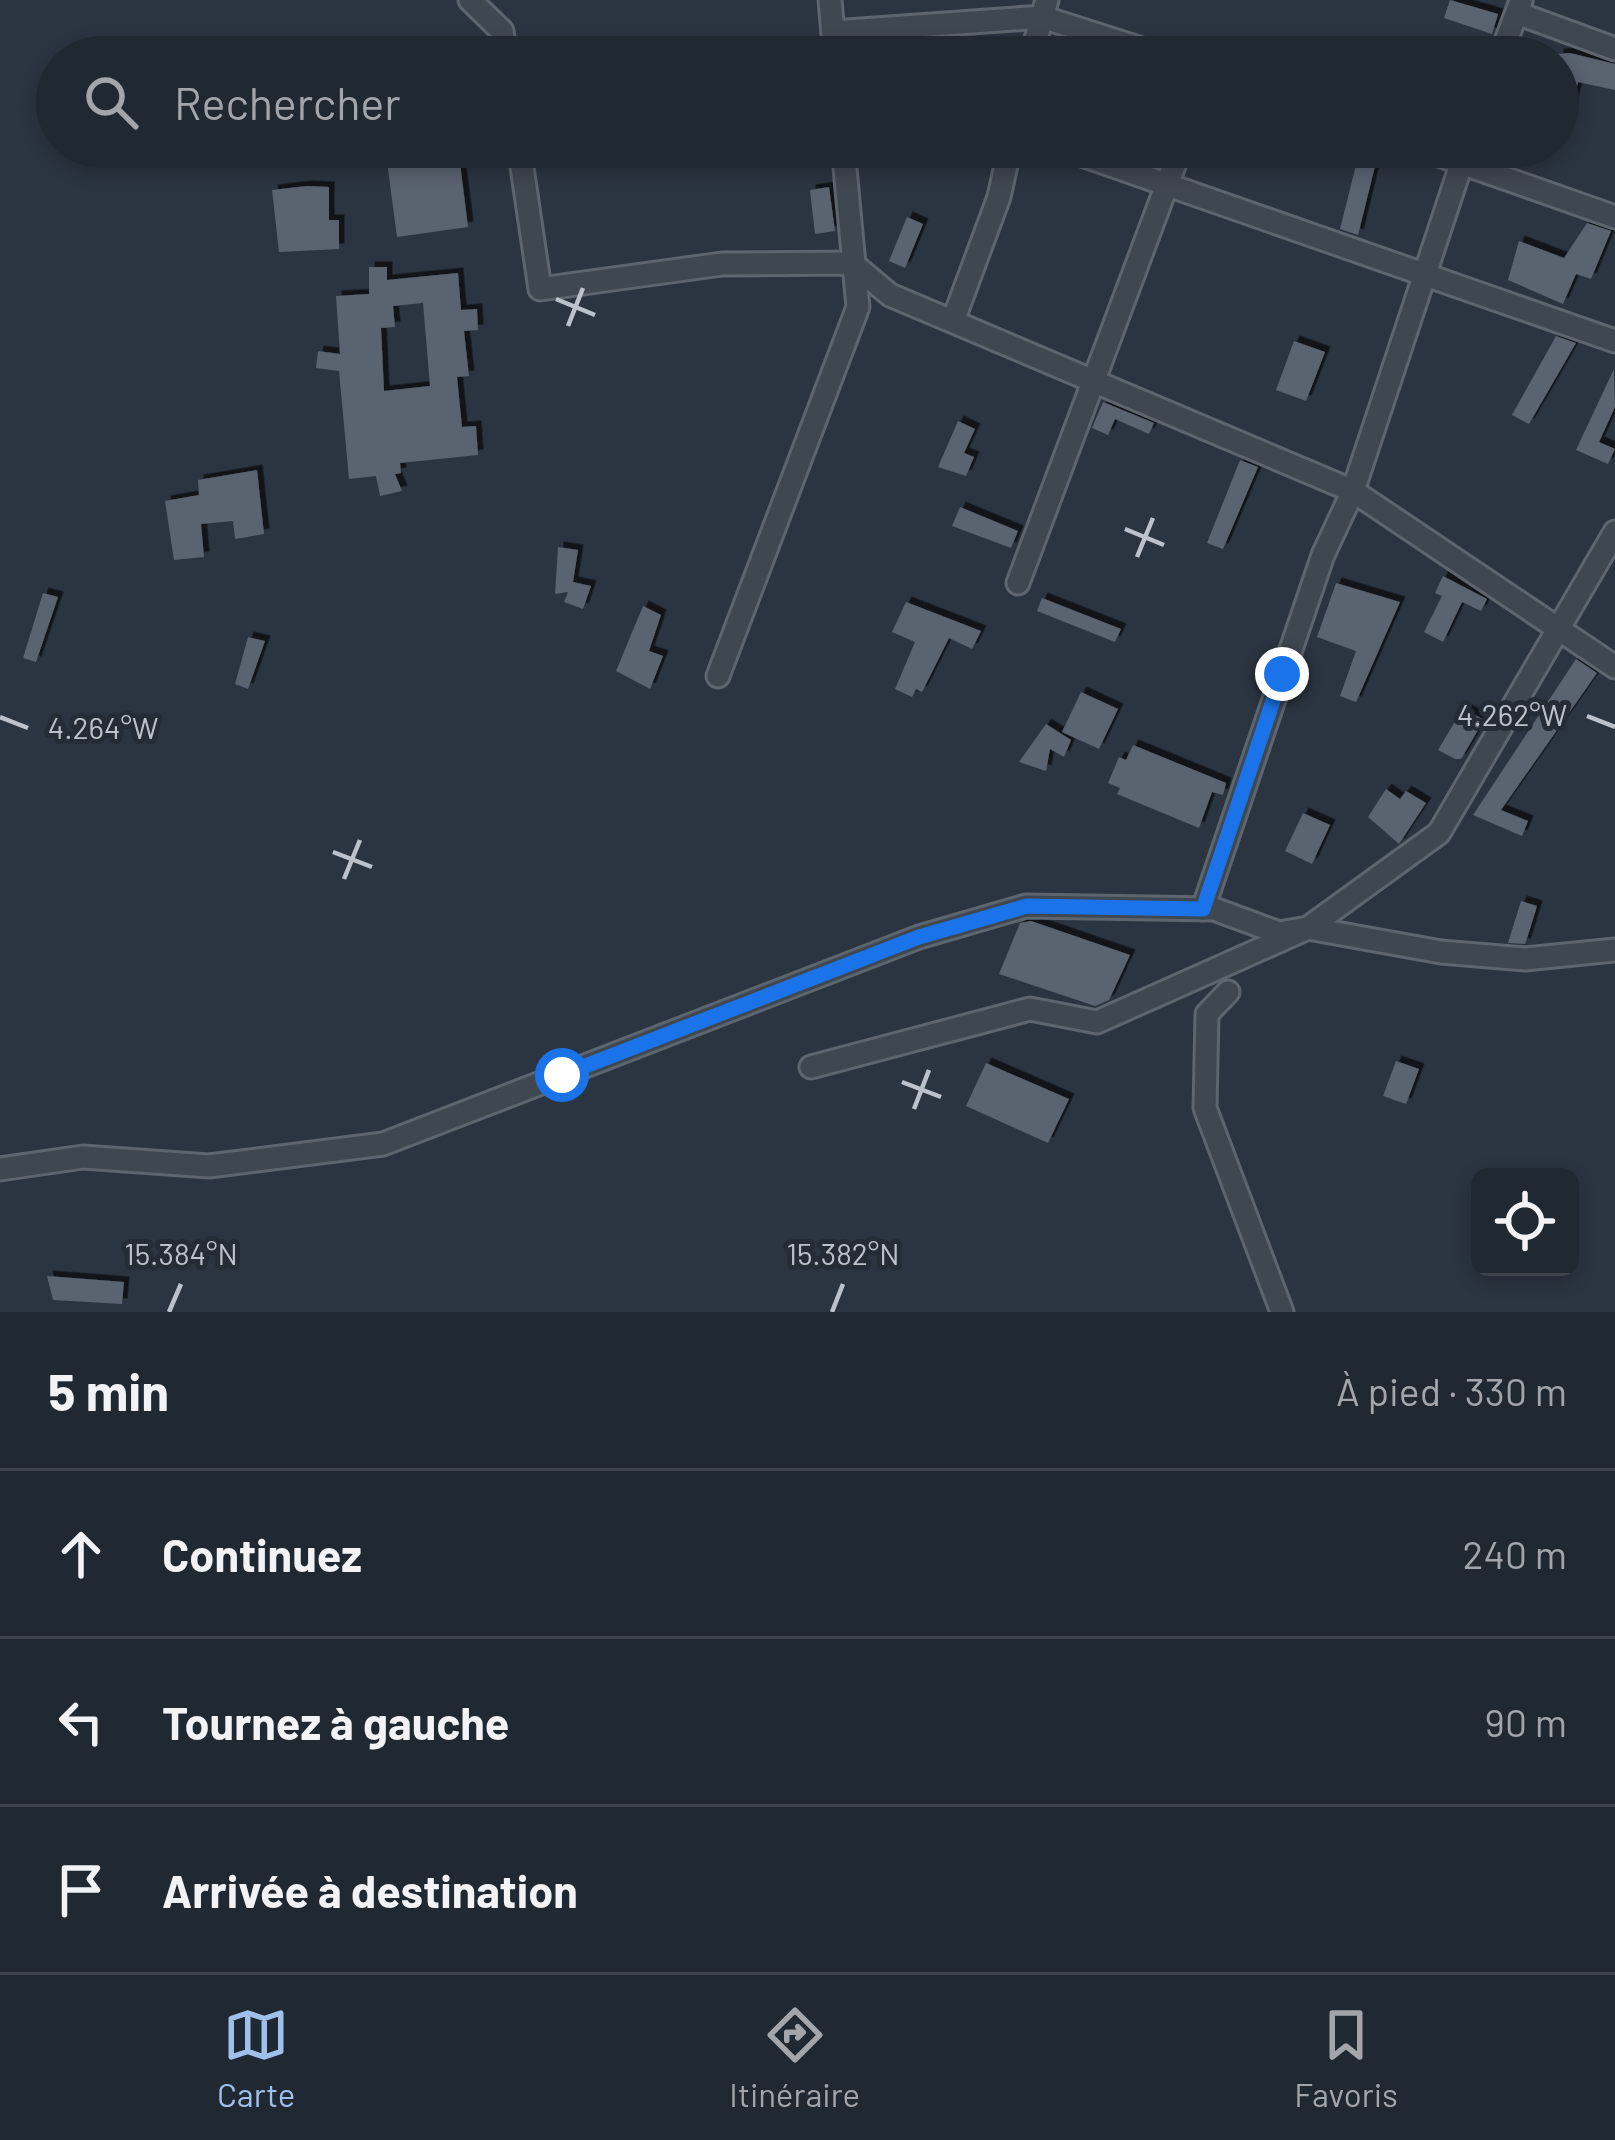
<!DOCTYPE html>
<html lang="fr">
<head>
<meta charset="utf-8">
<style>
	body { margin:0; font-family:Barlow,sans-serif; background:#2d343d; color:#f1f3f6 }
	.controls { position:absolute; right:36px; bottom:36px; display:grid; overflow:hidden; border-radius:18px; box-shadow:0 6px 18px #0003 }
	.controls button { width:108px; height:108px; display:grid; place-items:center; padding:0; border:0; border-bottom:3px solid #3d444d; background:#202831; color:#f1f3f6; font:60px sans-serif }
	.stop { position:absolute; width:36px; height:36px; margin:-27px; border:9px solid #1a73e8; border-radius:50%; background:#fff }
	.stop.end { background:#1a73e8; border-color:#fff; box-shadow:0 3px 12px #0008 }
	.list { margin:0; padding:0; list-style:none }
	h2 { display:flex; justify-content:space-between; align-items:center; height:156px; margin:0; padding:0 48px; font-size:51px }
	h2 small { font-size:39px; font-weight:400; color:#a2a6ab }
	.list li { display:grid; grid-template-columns:78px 1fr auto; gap:36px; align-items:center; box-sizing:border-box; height:168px; padding:0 48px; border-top:3px solid #3d444d }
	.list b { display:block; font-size:45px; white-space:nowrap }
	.list em { font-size:39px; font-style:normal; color:#a2a6ab }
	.icon { flex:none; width:66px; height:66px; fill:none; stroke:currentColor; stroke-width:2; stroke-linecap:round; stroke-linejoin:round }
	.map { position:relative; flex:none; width:1615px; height:1312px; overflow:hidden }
	.search { position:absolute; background:#202831; box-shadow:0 6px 18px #0003; left:36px; right:36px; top:36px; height:132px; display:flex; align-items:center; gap:30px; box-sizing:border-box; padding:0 42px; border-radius:66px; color:#a2a6ab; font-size:45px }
	.sheet { height:660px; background:#202831 }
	nav { display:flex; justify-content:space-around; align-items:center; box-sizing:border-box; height:168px; border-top:3px solid #3d444d; background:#202831; font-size:33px; color:#a2a6ab }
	nav a { display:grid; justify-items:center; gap:6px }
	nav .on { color:#a0c0ec }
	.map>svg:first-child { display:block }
	.building { fill:#5a6370; fill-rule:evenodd; filter:url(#shadow) }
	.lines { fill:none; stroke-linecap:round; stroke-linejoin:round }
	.minor-casing { stroke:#5d656e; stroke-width:27 }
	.minor { stroke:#3f4751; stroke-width:21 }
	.route { stroke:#1a73e8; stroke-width:15 }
	.ticks { fill:none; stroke:#bcc2cb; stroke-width:4.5 }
	.ticks-label { font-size:30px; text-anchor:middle; fill:#bcc2cb; stroke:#242c36; stroke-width:10; stroke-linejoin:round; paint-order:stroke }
</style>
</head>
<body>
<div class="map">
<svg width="1615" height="1312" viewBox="0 0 1615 1312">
	<defs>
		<filter id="shadow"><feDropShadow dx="5.5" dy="-5.5" stdDeviation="0" flood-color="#0009"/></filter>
	</defs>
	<rect width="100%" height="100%" fill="#2b3541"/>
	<!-- building -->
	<g class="building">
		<path d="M1450,0L1498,14L1492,34L1444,18Z"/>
		<path d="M1570,53L1615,64V90L1578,82L1571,112L1558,108V54Z"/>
		<path d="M385,147H458L468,227L397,237Z"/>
		<path d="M1360,149L1378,154L1358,235L1340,229Z"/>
		<path d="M307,186L329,187V220H339V249L279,252L272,190Z"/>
		<path d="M829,187L835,231L815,234L810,190Z"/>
		<path d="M907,217L923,224L905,268L889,261Z"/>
		<path d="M1587,223L1611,231L1591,279L1576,274L1563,304L1508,280L1519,241L1564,258Z"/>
		<path d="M369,267H387V280L458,273L461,310L477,309L478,330L464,331L469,376L457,377L462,427L476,426L478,455L400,463L401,473L395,474L402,491L380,496L376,476L349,479L339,371L316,368L318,351L340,354L336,296L369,294ZM423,303L430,386L384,391L381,328L395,327L393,306Z"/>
		<path d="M1556,336L1576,343L1529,424L1512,415Z"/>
		<path d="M1294,341L1325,352L1306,401L1276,390Z"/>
		<path d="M1614,369L1615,407L1599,442L1615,449L1608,464L1576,450Z"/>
		<path d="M1103,402L1154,423L1149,434L1115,419L1108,435L1092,428Z"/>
		<path d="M958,421L975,429L964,453L974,457L966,476L938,467Z"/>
		<path d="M1240,460L1258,467L1223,549L1207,543Z"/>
		<path d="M257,470L264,534L235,539L233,521L201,524L204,557L174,560L165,501L199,495L198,480Z"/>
		<path d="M960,507L1018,531L1011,548L952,526Z"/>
		<path d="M558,547L578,550L573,582L591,586L583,609L564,602L568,592L555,594Z"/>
		<path d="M1443,576L1487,599L1481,611L1462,602L1443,642L1424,632L1442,596L1435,593Z"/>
		<path d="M1336,583L1400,602L1356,702L1340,696L1356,651L1317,637Z"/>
		<path d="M43,593L58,597L36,662L23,658Z"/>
		<path d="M1042,598L1121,629L1115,642L1037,611Z"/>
		<path d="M906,602L981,631L972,649L949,638L922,692L916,689L912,697L895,689L915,642L892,632Z"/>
		<path d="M643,606L661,615L649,651L663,656L650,689L616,671Z"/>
		<path d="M248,637L265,641L248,689L235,684Z"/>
		<path d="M1576,659L1597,673L1501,810L1528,821L1522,836L1473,815Z"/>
		<path d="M1081,692L1118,709L1099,749L1062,732Z"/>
		<path d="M1463,708L1484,720L1461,759H1455L1438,750Z"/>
		<path d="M1046,724L1071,740L1064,757L1050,749L1046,771L1019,762Z"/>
		<path d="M1133,745L1226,783L1223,795L1212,792L1199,828L1117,794L1120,788L1108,783L1119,757L1126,760Z"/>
		<path d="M1386,789L1400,799L1406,791L1426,803L1399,844L1368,817Z"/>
		<path d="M1303,813L1330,825L1312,864L1285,851Z"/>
		<path d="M1521,901L1537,906L1530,929L1525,944L1508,943Z"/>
		<path d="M1031,921L1130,955L1109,1000L1095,1006L999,974L1020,923Z"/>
		<path d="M1396,1061L1419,1069L1406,1104L1383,1096Z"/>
		<path d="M986,1063L1069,1099L1048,1143L966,1106Z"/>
		<path d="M47,1276L124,1282L122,1304L53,1300Z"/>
	</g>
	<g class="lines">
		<!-- minor casing -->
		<g class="minor-casing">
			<g id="minor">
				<path d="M470,0L502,31L506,57"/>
				<path d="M830,0L835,57"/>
				<path d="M1517,13L1615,49"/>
				<path d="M833,32L1042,17L1047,0"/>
				<path d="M1031,57L1042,17L1167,57"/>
				<path d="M1500,57L1521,1"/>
				<path d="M519,147L540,289L722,264L852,263L890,295L1353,491L1615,667"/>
				<path d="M1059,147L1615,341"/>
				<path d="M1416,147L1615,217"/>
				<path d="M953,321L999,197L1010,147"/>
				<path d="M1018,583L1181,147"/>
				<path d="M718,676L858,307L843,147"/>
				<path d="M1203,909L1323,555L1353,491L1467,147"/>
				<path d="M1228,992L1207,1014L1205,1108L1282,1312"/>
				<path d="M811,1067L1030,1009L1097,1022L1308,928L1439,833L1615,532"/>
				<path d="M0,1169L83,1157L209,1166L383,1144L919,937L1026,906L1214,909L1279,933L1308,928L1441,952L1525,959L1615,950"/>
			</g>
		</g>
		<!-- minor -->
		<use href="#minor" class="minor"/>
	</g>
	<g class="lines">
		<!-- route -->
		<path class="route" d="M562,1075L919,937L1027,906L1203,909L1282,674"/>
	</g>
	<!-- ticks -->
	<path class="ticks" d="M556,299L595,315M568,326L583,288M1125,529L1164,545M1137,557L1153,518M1587,716L1615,727M0,717L28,728M333,852L372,867M344,879L360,840M902,1082L941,1097M914,1109L929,1070M169,1312L181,1284M832,1312L843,1284"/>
	<g class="ticks-label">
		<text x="1512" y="726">4.262°W</text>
		<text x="103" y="739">4.264°W</text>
		<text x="181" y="1265">15.384°N</text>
		<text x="843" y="1265">15.382°N</text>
	</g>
</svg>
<div class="controls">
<button><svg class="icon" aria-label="locate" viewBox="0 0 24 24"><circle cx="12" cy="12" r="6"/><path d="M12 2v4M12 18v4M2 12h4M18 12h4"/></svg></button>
</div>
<div class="stop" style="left:562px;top:1075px"></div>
<div class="stop end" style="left:1282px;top:674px"></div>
<div class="search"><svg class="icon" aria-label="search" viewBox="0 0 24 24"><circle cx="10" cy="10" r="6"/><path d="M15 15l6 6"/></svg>Rechercher</div>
</div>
<section class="sheet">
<h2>5 min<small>À pied · 330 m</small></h2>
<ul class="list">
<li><svg class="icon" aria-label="ahead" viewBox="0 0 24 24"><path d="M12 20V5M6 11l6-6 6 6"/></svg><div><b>Continuez</b></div><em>240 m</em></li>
<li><svg class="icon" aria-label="left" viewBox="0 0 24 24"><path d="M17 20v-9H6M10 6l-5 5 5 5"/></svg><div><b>Tournez à gauche</b></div><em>90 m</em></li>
<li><svg class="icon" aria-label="arrive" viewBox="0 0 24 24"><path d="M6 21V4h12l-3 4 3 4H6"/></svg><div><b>Arrivée à destination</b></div></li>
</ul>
</section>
<nav>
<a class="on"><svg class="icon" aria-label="map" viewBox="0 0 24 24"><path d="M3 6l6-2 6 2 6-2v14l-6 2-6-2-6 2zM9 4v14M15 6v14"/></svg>Carte</a>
<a><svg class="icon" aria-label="directions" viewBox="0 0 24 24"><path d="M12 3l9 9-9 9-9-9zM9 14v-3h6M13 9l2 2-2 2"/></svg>Itinéraire</a>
<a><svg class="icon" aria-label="saved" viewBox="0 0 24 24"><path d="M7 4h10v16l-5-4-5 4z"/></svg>Favoris</a>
</nav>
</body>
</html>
